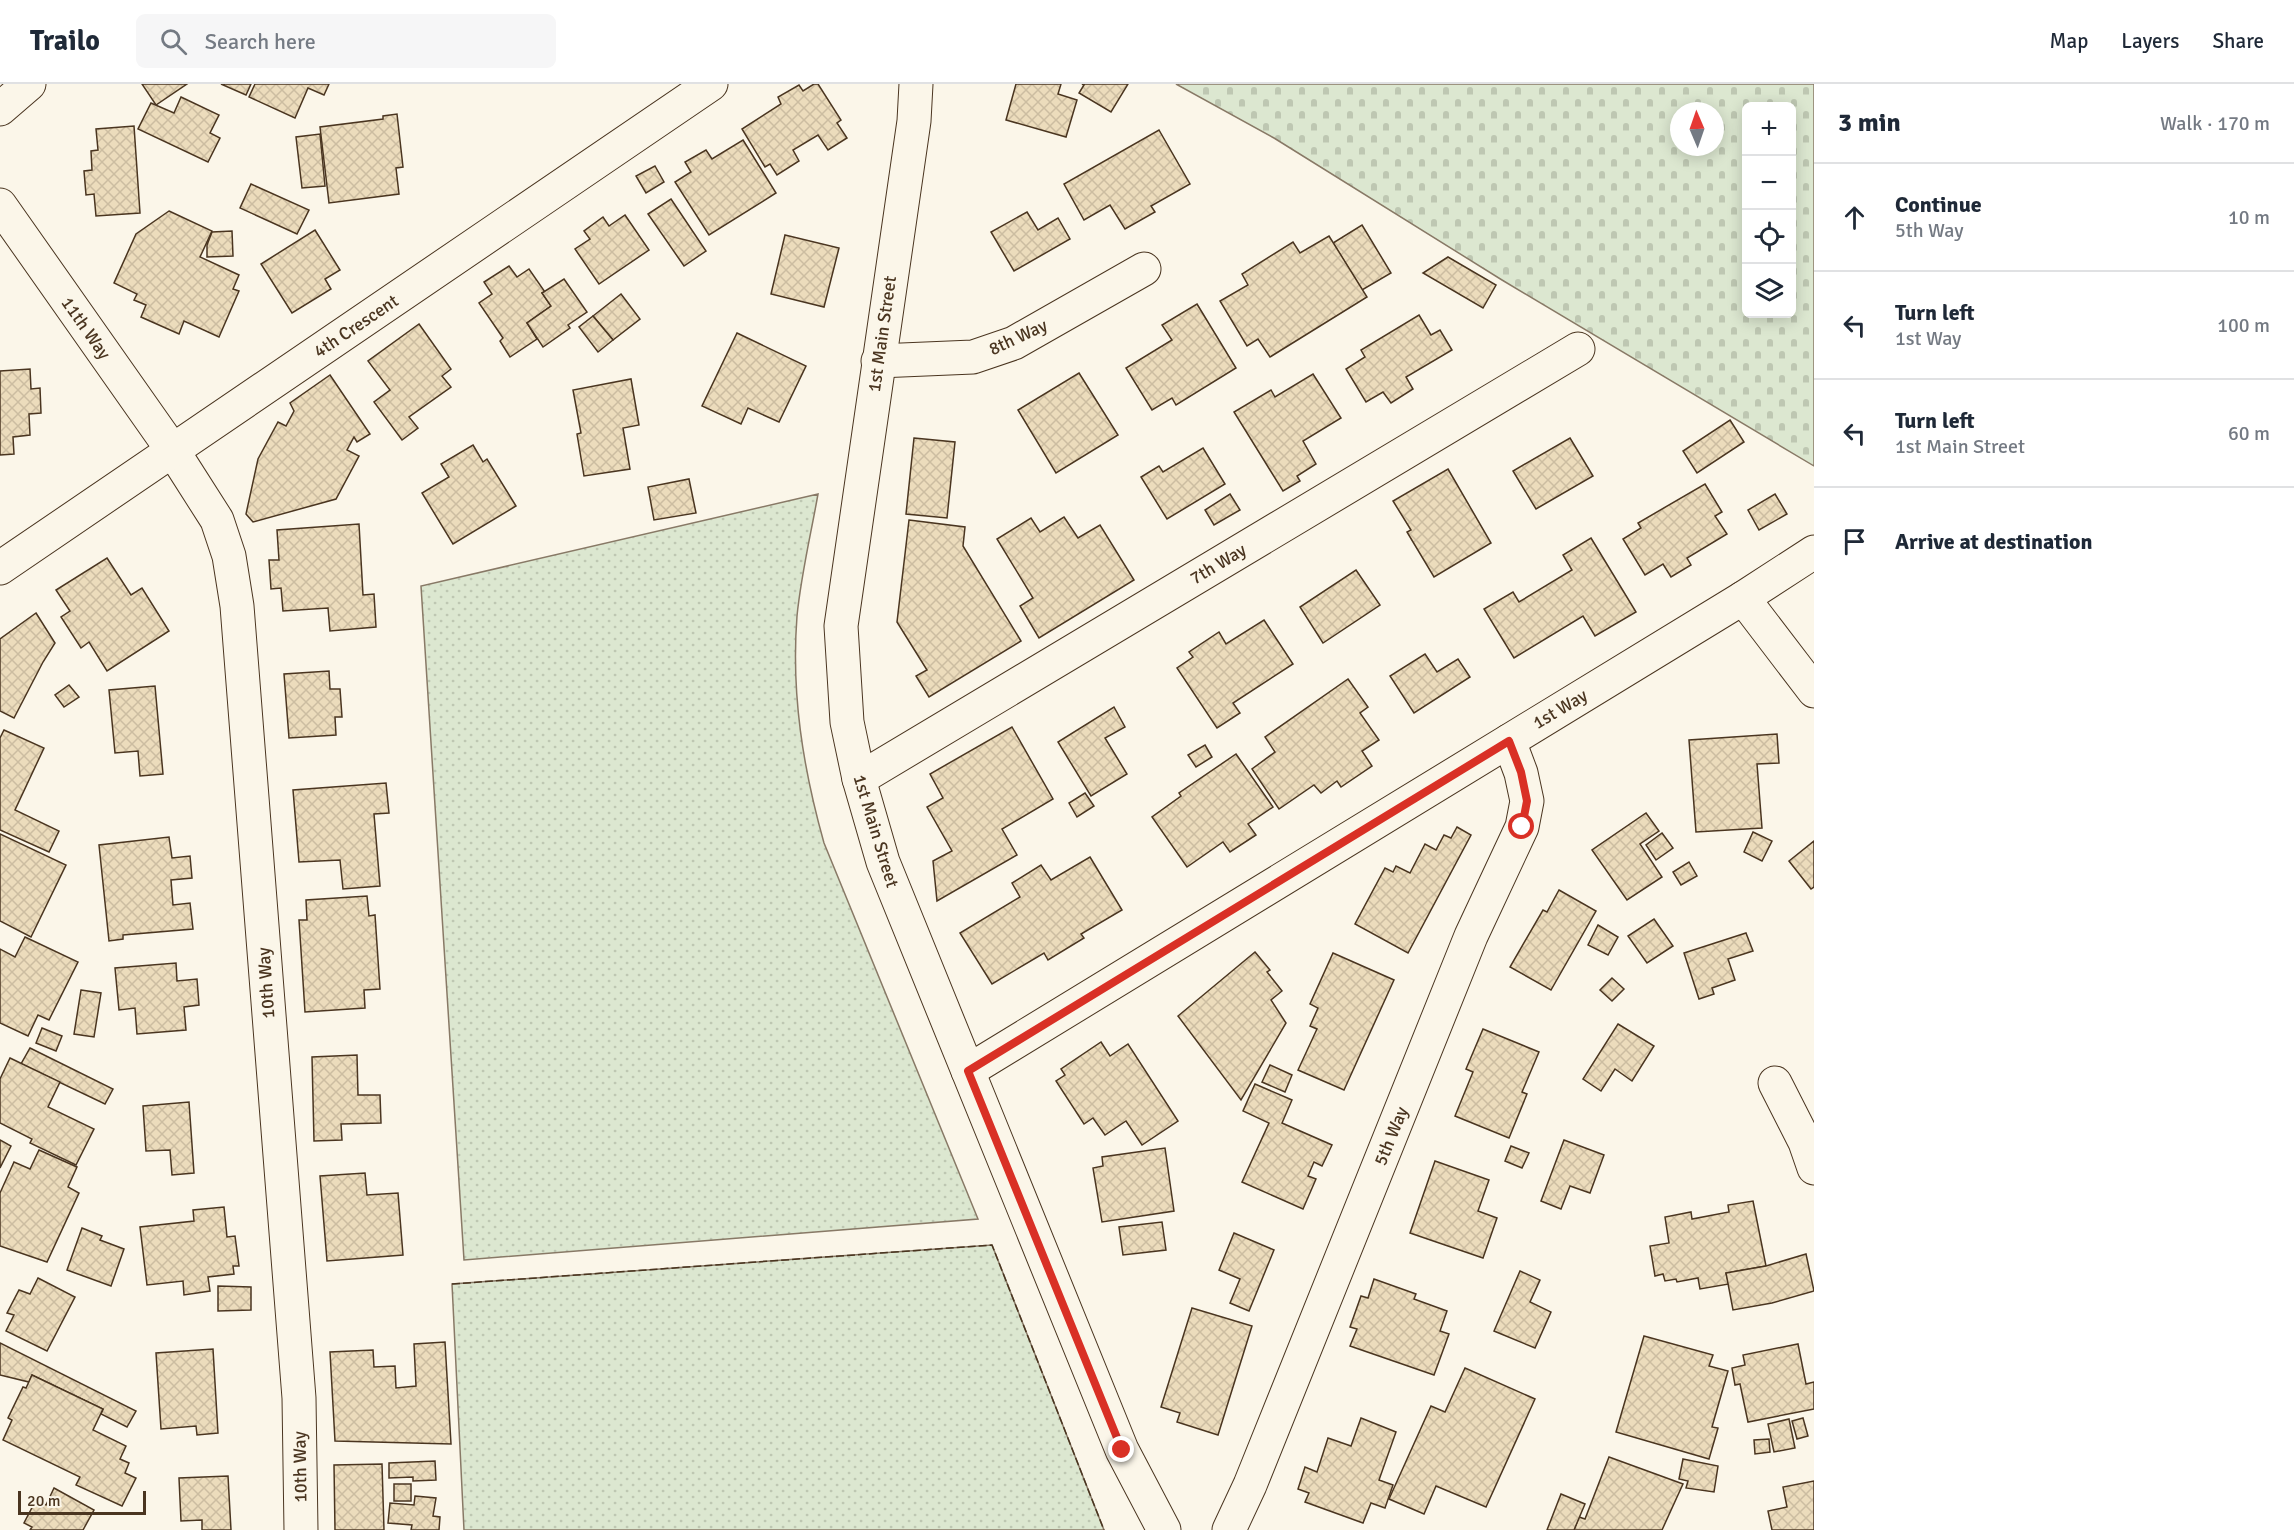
<!DOCTYPE html>
<html lang="en">
<head>
<meta charset="utf-8">
<style>
	body { margin:0; font-family:Signika,sans-serif; background:#f6f6f7; color:#1f2937 }
	.controls { position:absolute; right:18px; top:18px; display:grid; overflow:hidden; border-radius:9px; box-shadow:0 3px 15px #0003 }
	.controls button { width:54px; height:54px; display:grid; place-items:center; padding:0; border:0; border-bottom:2px solid #e0e1e3; background:#fff; color:#1f2937; font:30px sans-serif }
	.compass { position:absolute; left:1670px; top:18px; width:54px; height:54px; border-radius:50%; background:#fff; box-shadow:0 3px 15px #0003; rotate:358deg }
	.scale { position:absolute; left:18px; bottom:15px; width:128px; box-sizing:border-box; padding-left:6px; border:3px solid #4a3520; border-top:0; font-size:16px; line-height:21px; white-space:nowrap; color:#4a3520; -webkit-text-stroke:4px #fbf6e9; paint-order:stroke }
	.stop { position:absolute; width:18px; height:18px; margin:-14px; border:4px solid #d93025; border-radius:50%; background:#fff }
	.stop.end { background:#d93025; border-color:#fff; box-shadow:0 2px 6px #0008 }
	.list { margin:0; padding:0; list-style:none }
	h2 { display:flex; justify-content:space-between; align-items:center; height:78px; margin:0; padding:0 24px; font-size:26px }
	h2 small { font-size:20px; font-weight:400; color:#747a83 }
	.list li { display:grid; grid-template-columns:39px 1fr auto; gap:18px; align-items:center; box-sizing:border-box; height:108px; padding:0 24px; border-top:2px solid #e0e1e3 }
	.list b { display:block; font-size:22px; white-space:nowrap }
	.list p { margin:0; font-size:20px; white-space:nowrap; color:#747a83 }
	.list em { font-size:20px; font-style:normal; color:#747a83 }
	.icon { flex:none; width:33px; height:33px; fill:none; stroke:currentColor; stroke-width:2; stroke-linecap:round; stroke-linejoin:round }
	.map { position:relative; flex:none; width:1814px; height:1446px; overflow:hidden }
	header { display:flex; align-items:center; gap:36px; box-sizing:border-box; height:84px; padding:0 30px; background:#fff; border-bottom:2px solid #e0e1e3 }
	header strong { font-size:28px }
	nav { display:flex; gap:33px; margin-inline-start:auto; font-size:21px }
	.search { width:420px; height:54px; background:#f6f6f7; display:flex; align-items:center; gap:15px; box-sizing:border-box; padding:0 21px; border-radius:9px; color:#747a83; font-size:22px }
	main { display:flex }
	aside { flex:1; background:#fff }
	.map>svg:first-child { display:block }
	.grass { fill:url(#grass-dots); stroke:#887966; stroke-width:1.5 }
	.cemetery { fill:url(#cemetery-stones); stroke:#887966; stroke-width:1.5; fill-rule:evenodd }
	.building { fill:url(#building-cross-hatch); stroke:#4a3520; stroke-width:1.5 }
	.lines { fill:none; stroke-linecap:round; stroke-linejoin:round }
	.street-casing { stroke:#4a3520; stroke-width:35 }
	.street { stroke:#fbf6e9; stroke-width:33 }
	.fence { stroke:#4a3520; stroke-width:1.5; stroke-dasharray:8 3; stroke-linecap:butt }
	.route { stroke:#d93025; stroke-width:8 }
	.labels { text-anchor:middle; stroke-width:4.5; stroke-linejoin:round; paint-order:stroke }
	.street-label { font-size:18px; fill:#4a3520; stroke:#fbf6e9 }
</style>
</head>
<body>
<header>
<strong>Trailo</strong>
<div class="search"><svg class="icon" aria-label="search" viewBox="0 0 24 24"><circle cx="10" cy="10" r="6"/><path d="M15 15l6 6"/></svg>Search here</div>
<nav><a>Map</a><a>Layers</a><a>Share</a></nav>
</header>
<main>
<div class="map">
<svg width="1814" height="1446" viewBox="0 0 1814 1446">
	<defs>
		<pattern id="grass-dots" width="8" height="8" patternUnits="userSpaceOnUse" patternTransform="scale(1.5)"><rect width="8" height="8" fill="#dce7d0"/><path d="M2 2h.1M6 6h.1" fill="none" stroke="#bec7b2" stroke-width="1.8" stroke-linecap="round"/></pattern>
		<pattern id="cemetery-stones" width="16" height="16" patternUnits="userSpaceOnUse" patternTransform="scale(1.5)"><rect width="16" height="16" fill="#dce7d0"/><path d="M2 7V4a2 2 0 0 1 4 0v3zM10 15v-3a2 2 0 0 1 4 0v3z" fill="#bec7b2"/></pattern>
		<pattern id="building-cross-hatch" width="8" height="8" patternUnits="userSpaceOnUse" patternTransform="scale(1.5)"><rect width="8" height="8" fill="#ecdcbc"/><path d="M0 0l8 8M0 8l8-8" fill="none" stroke="#ccbda1"/></pattern>
	</defs>
	<rect width="100%" height="100%" fill="#fbf6e9"/>
	<!-- grass -->
	<g class="grass">
		<path d="M818,410C811,450 801,491 797,532C791,610 803,684 824,759L978,1135L464,1176L421,502Z"/>
		<path d="M992,1161L1104,1446H464L452,1200Z"/>
	</g>
	<!-- cemetery -->
	<path class="cemetery" d="M1176,0H1814V382L1502,196L1274,54ZM1746,22H1792V230H1746ZM1679,27H1715V63H1679Z"/>
	<!-- building -->
	<g class="building">
		<path d="M142,0H187L156,21Z"/>
		<path d="M221,0H251L246,11Z"/>
		<path d="M255,0H329L324,11L308,4L295,34L249,13Z"/>
		<path d="M814,0H818L841,36L837,39L847,54L828,66L818,51L793,66L799,77L777,91L770,80L765,83L742,45L781,20L778,13L799,1L803,7Z"/>
		<path d="M1016,0H1061L1058,10L1077,16L1066,53L1006,36Z"/>
		<path d="M1082,0H1128L1111,28L1079,9L1084,1Z"/>
		<path d="M181,13L219,31L210,49L220,54L208,78L138,45L151,19L174,29Z"/>
		<path d="M397,30L403,83L396,84L399,110L329,119L320,43L383,35V32Z"/>
		<path d="M134,42L140,129L96,132L94,110L86,111L84,87L92,86L91,67L98,66L96,45Z"/>
		<path d="M1159,46L1190,100L1151,122L1155,128L1125,145L1110,121L1084,136L1064,100Z"/>
		<path d="M320,50L325,102L302,104L296,53Z"/>
		<path d="M743,56L776,109L709,151L675,98L691,88L685,78L706,66L712,75Z"/>
		<path d="M655,82L664,98L646,109L636,92Z"/>
		<path d="M251,100L309,126L297,150L240,124Z"/>
		<path d="M671,115L706,167L684,182L648,130Z"/>
		<path d="M169,127L212,147L200,173L239,191L233,205L239,207L219,253L184,237L179,250L141,233L146,221L134,216L137,210L114,199L136,150Z"/>
		<path d="M1027,128L1038,146L1058,134L1070,155L1014,187L991,148Z"/>
		<path d="M625,131L649,166L599,200L575,165L590,155L584,147L603,133L609,142Z"/>
		<path d="M1362,141L1391,189L1362,206L1333,159Z"/>
		<path d="M315,146L340,186L325,195L331,205L292,229L261,180Z"/>
		<path d="M232,147L233,172L207,173V161L212,148Z"/>
		<path d="M785,151L839,164L824,223L771,210Z"/>
		<path d="M1329,152L1367,213L1270,273L1258,255L1247,262L1220,217L1248,201L1242,190L1293,158L1300,169Z"/>
		<path d="M1448,173L1496,201L1483,224L1423,189Z"/>
		<path d="M509,182L517,193L529,185L545,208L542,209L551,222L527,239L537,255L510,273L500,257L503,254L479,219L492,210L484,198Z"/>
		<path d="M564,195L587,228L568,241L570,244L543,263L527,239L551,222L542,209Z"/>
		<path d="M621,210L640,235L613,256L593,232Z"/>
		<path d="M1197,220L1236,284L1176,321L1172,314L1152,326L1126,284L1172,256L1162,241Z"/>
		<path d="M1419,231L1431,251L1440,246L1452,266L1406,293L1413,305L1391,319L1383,308L1366,318L1346,285L1365,273L1361,266Z"/>
		<path d="M593,232L613,256L598,268L579,243Z"/>
		<path d="M419,240L451,285L442,292L451,303L409,333L418,344L402,356L374,318L390,306L368,277Z"/>
		<path d="M737,249L806,282L779,338L748,324L741,340L702,322Z"/>
		<path d="M30,285L31,305L40,304L41,329L29,330L30,351L13,353L14,370L0,371V287Z"/>
		<path d="M1079,289L1118,351L1056,389L1018,326Z"/>
		<path d="M1313,290L1341,334L1303,357L1316,380L1297,392L1300,397L1283,407L1234,328L1271,306L1275,313Z"/>
		<path d="M330,291L370,350L357,358L354,353L347,366L359,372L336,415L253,438L246,430L258,375L278,338L286,342L294,327L290,319Z"/>
		<path d="M631,295L639,341L623,344L630,385L584,392L577,350L581,349L573,306Z"/>
		<path d="M1730,336L1744,358L1697,389L1683,367Z"/>
		<path d="M914,354L955,358L947,434L906,430Z"/>
		<path d="M1570,354L1593,392L1536,425L1513,387Z"/>
		<path d="M473,361L483,378L487,375L516,422L453,460L422,409L449,393L441,380Z"/>
		<path d="M1203,364L1225,400L1167,435L1141,393L1159,382L1163,388Z"/>
		<path d="M1448,385L1491,459L1434,493L1407,448L1411,446L1393,417Z"/>
		<path d="M689,395L696,429L654,436L648,403Z"/>
		<path d="M1705,400L1722,428L1715,432L1727,450L1687,474L1691,481L1671,493L1663,480L1645,491L1623,455L1641,444L1638,439Z"/>
		<path d="M1230,410L1240,426L1214,441L1205,426Z"/>
		<path d="M1775,410L1787,430L1759,446L1748,426Z"/>
		<path d="M1064,433L1078,454L1100,441L1134,496L1039,554L1020,522L1033,514L997,455L1031,434L1040,448Z"/>
		<path d="M909,436L965,443L963,462L1021,557L929,613L916,592L927,586L897,538Z"/>
		<path d="M359,440L363,511L374,510L376,543L330,547L328,524L283,527L281,504L271,505L269,476H279L277,446Z"/>
		<path d="M1591,454L1636,528L1595,552L1583,532L1514,574L1484,525L1513,508L1519,518L1572,486L1563,471Z"/>
		<path d="M107,474L131,511L142,504L169,547L107,587L89,558L81,564L61,533L70,527L56,506Z"/>
		<path d="M1356,486L1380,521L1323,559L1300,523Z"/>
		<path d="M36,529L55,559L43,578L14,634L0,627V555Z"/>
		<path d="M1264,536L1293,580L1233,619L1240,629L1217,644L1177,584L1193,573L1189,568L1219,548L1226,560Z"/>
		<path d="M1425,570L1437,588L1458,575L1470,593L1414,629L1390,592Z"/>
		<path d="M329,587L330,605H340L342,633H335L336,651L289,654L284,590Z"/>
		<path d="M1348,595L1368,623L1360,629L1379,656L1362,667L1372,682L1341,703L1337,697L1321,709L1314,701L1279,725L1252,685L1275,668L1265,653Z"/>
		<path d="M69,601L79,613L64,623L55,611Z"/>
		<path d="M155,602L163,690L140,692L138,667L115,669L109,606Z"/>
		<path d="M1114,623L1125,643L1105,654L1127,690L1091,712L1058,658Z"/>
		<path d="M1012,643L1053,715L1002,745L1017,771L937,817L933,777L952,767L927,723L943,714L930,690Z"/>
		<path d="M4,646L44,664L15,726L59,747L49,768L0,746V654Z"/>
		<path d="M1777,650L1779,679L1757,680L1762,744L1696,748L1689,656Z"/>
		<path d="M1205,661L1212,673L1196,683L1188,671Z"/>
		<path d="M1236,670L1273,723L1248,740L1256,751L1230,768L1223,758L1187,783L1152,733L1181,712L1179,709Z"/>
		<path d="M386,699L389,729L374,730L380,802L343,805L340,776L299,778L293,706Z"/>
		<path d="M1085,709L1094,722L1077,733L1069,719Z"/>
		<path d="M1646,729L1659,747L1640,760L1662,793L1627,816L1592,766Z"/>
		<path d="M1457,743L1471,751L1408,869L1355,840L1385,784L1393,788L1396,782L1410,789L1425,760L1436,766L1444,751L1451,754Z"/>
		<path d="M1753,748L1772,757L1762,777L1744,768Z"/>
		<path d="M1662,749L1673,764L1656,776L1646,761Z"/>
		<path d="M0,750L66,781L31,853L0,837Z"/>
		<path d="M169,753L172,774L190,772L192,794L171,796L173,821L190,819L193,845L123,851V855L109,857L99,761Z"/>
		<path d="M1814,757V803L1811,805L1789,777Z"/>
		<path d="M1090,773L1122,826L1081,850L1084,854L1048,876L1044,869L992,900L960,849L1020,813L1012,799L1041,781L1051,796Z"/>
		<path d="M1689,778L1697,792L1681,801L1673,788Z"/>
		<path d="M1559,806L1596,827L1551,906L1510,883L1543,826L1547,828Z"/>
		<path d="M367,812L369,832L375,831L380,905L364,906L365,924L305,928L299,836H307L306,816Z"/>
		<path d="M1654,835L1673,862L1647,879L1628,852Z"/>
		<path d="M1598,841L1618,853L1608,871L1588,861Z"/>
		<path d="M1746,849L1753,867L1728,875L1735,896L1712,904L1714,910L1699,915L1684,869Z"/>
		<path d="M25,853L78,878L49,936L38,931L28,952L0,939V865L15,873Z"/>
		<path d="M1255,868L1270,886L1267,888L1282,907L1271,916L1286,939L1241,1016L1178,932Z"/>
		<path d="M1333,869L1394,896L1344,1006L1298,986L1317,945L1310,942L1318,924L1310,920Z"/>
		<path d="M176,879L177,897L197,895L199,921L184,923L186,946L137,950L135,924L119,926L115,884Z"/>
		<path d="M1612,894L1624,905L1612,917L1600,906Z"/>
		<path d="M81,906L101,909L94,953L74,950Z"/>
		<path d="M1618,940L1654,962L1632,997L1615,985L1601,1007L1583,995Z"/>
		<path d="M42,944L62,952L56,967L36,959Z"/>
		<path d="M1483,945L1539,968L1522,1008L1527,1010L1509,1054L1455,1032L1473,988L1466,985Z"/>
		<path d="M1101,958L1110,972L1128,960L1178,1037L1142,1061L1126,1037L1105,1051L1093,1034L1084,1040L1056,997L1065,991L1061,985Z"/>
		<path d="M30,964L113,1005L105,1020L21,980Z"/>
		<path d="M357,971L358,1011H380L381,1039L341,1040L342,1056L314,1057L312,973Z"/>
		<path d="M10,974L60,998L48,1023L94,1045L76,1081L30,1059L32,1055L0,1039V995Z"/>
		<path d="M1270,981L1292,991L1285,1008L1262,998Z"/>
		<path d="M1255,1000L1292,1016L1282,1039L1332,1061L1322,1082L1314,1078L1308,1092L1316,1095L1303,1125L1242,1098L1269,1039L1243,1027Z"/>
		<path d="M189,1018L194,1089L172,1091L170,1066L146,1067L143,1022Z"/>
		<path d="M0,1056L11,1062L0,1084Z"/>
		<path d="M1564,1056L1604,1071L1590,1109L1570,1102L1561,1125L1541,1117Z"/>
		<path d="M1511,1062L1529,1069L1522,1084L1505,1077Z"/>
		<path d="M1165,1064L1174,1127L1102,1138L1093,1084L1103,1082L1102,1073Z"/>
		<path d="M39,1066L77,1083L68,1103L79,1109L47,1178L0,1162V1109L14,1078L30,1085Z"/>
		<path d="M1435,1077L1489,1096L1478,1127L1497,1134L1483,1174L1410,1149Z"/>
		<path d="M365,1089L367,1111L398,1109L403,1171L327,1177L320,1092Z"/>
		<path d="M1753,1117L1766,1182L1726,1189L1729,1200L1700,1205L1698,1194L1677,1198L1676,1195L1665,1197L1663,1190L1655,1192L1650,1162L1669,1159L1665,1133L1691,1128L1692,1135L1729,1128L1728,1121Z"/>
		<path d="M224,1123L227,1153L235,1152L239,1182H233L234,1190L208,1193L210,1207L184,1211L183,1197L147,1201L140,1143L194,1137L193,1126Z"/>
		<path d="M1162,1138L1166,1166L1123,1171L1119,1143Z"/>
		<path d="M82,1144L102,1152L100,1156L124,1165L111,1202L67,1186Z"/>
		<path d="M1234,1149L1274,1166L1249,1227L1230,1219L1240,1195L1219,1186Z"/>
		<path d="M1806,1170L1814,1207L1772,1219L1733,1226L1726,1189L1766,1182Z"/>
		<path d="M1520,1187L1540,1196L1530,1218L1551,1228L1535,1264L1494,1247Z"/>
		<path d="M38,1194L75,1213L47,1267L6,1247L14,1231L7,1229L19,1206L30,1210Z"/>
		<path d="M1374,1195L1416,1210L1414,1215L1447,1227L1440,1247L1449,1250L1434,1291L1350,1262L1357,1245L1350,1243L1361,1212L1368,1214Z"/>
		<path d="M218,1202L251,1203V1226L218,1227Z"/>
		<path d="M1192,1224L1252,1242L1218,1351L1177,1338L1180,1329L1161,1323Z"/>
		<path d="M1644,1252L1713,1271L1709,1282L1728,1287L1712,1343L1718,1344L1709,1375L1616,1348Z"/>
		<path d="M445,1258L451,1360L335,1357L330,1268L373,1266L374,1283L395,1282L396,1304L416,1302L414,1260Z"/>
		<path d="M0,1259L136,1327L127,1343L101,1330L103,1325L32,1291L29,1298L0,1291Z"/>
		<path d="M1798,1260L1806,1300L1814,1298V1325L1748,1338L1740,1300L1735,1301L1732,1284L1745,1281L1743,1271Z"/>
		<path d="M213,1265L218,1349L197,1351L196,1342L161,1345L156,1269Z"/>
		<path d="M1465,1284L1535,1315L1486,1423L1436,1402L1424,1430L1389,1415L1431,1322L1445,1328Z"/>
		<path d="M32,1291L103,1325L93,1346L126,1362L120,1375L129,1379L125,1389L136,1394L122,1422L76,1401L80,1393L3,1356L12,1336L8,1334L23,1303L26,1304Z"/>
		<path d="M1361,1334L1396,1348L1379,1396L1393,1401L1385,1424L1371,1419L1363,1439L1305,1418L1309,1409L1298,1405L1305,1383L1317,1388L1328,1354L1351,1362Z"/>
		<path d="M1803,1334L1808,1352L1797,1355L1792,1337Z"/>
		<path d="M1789,1335L1795,1364L1774,1368L1768,1340Z"/>
		<path d="M1769,1355L1770,1368L1755,1370L1754,1356Z"/>
		<path d="M1609,1373L1683,1400L1662,1446H1574L1579,1433L1585,1435Z"/>
		<path d="M1683,1375L1718,1382L1714,1408L1686,1404L1688,1397L1679,1395Z"/>
		<path d="M435,1377L436,1396L413,1397V1393L389,1394V1379Z"/>
		<path d="M382,1380L384,1446H335L334,1381Z"/>
		<path d="M228,1392L231,1446H202V1436L181,1437L179,1394Z"/>
		<path d="M1814,1397V1446H1772L1768,1427L1787,1423L1783,1403Z"/>
		<rect x="394" y="1400" width="17" height="17"/>
		<path d="M54,1404L94,1426L83,1446H30L32,1443L24,1439L36,1416L46,1421Z"/>
		<path d="M1561,1410L1585,1420L1574,1446H1547Z"/>
		<path d="M415,1412L436,1414L433,1432L440,1433L439,1446H411L412,1441L388,1439L390,1419L414,1421Z"/>
	</g>
	<g class="lines">
		<!-- street casing -->
		<g class="street-casing">
			<g id="street">
				<path d="M916,0L914,37L841,542L847,638L859,695L883,778L1122,1366L1164,1446"/>
				<path d="M0,25L29,0"/>
				<path d="M0,121L173,367L217,436L229,472L237,522L299,1314L301,1446"/>
				<path d="M878,277L973,273L1014,259L1144,185"/>
				<path d="M0,484L711,0"/>
				<path d="M1743,514L1814,607"/>
				<path d="M859,695L1578,265"/>
				<path d="M968,987L1743,514L1814,468"/>
				<path d="M1775,999L1805,1058L1814,1084"/>
				<path d="M1229,1446L1250,1401L1471,852L1522,743L1527,717L1521,689L1509,657"/>
			</g>
		</g>
		<!-- street -->
		<use href="#street" class="street"/>
		<!-- fence -->
		<path class="fence" d="M452,1200L992,1161L1104,1446"/>
	</g>
	<g class="lines">
		<!-- route -->
		<path class="route" d="M1122,1366L968,987L1509,657L1521,688L1527,717L1522,743"/>
	</g>
	<g class="labels">
		<!-- street labels -->
		<g class="street-label">
			<text transform="translate(356 242) rotate(-34)" y="6">4th Crescent</text>
			<text transform="translate(86 244) rotate(55)" y="6">11th Way</text>
			<text transform="translate(882 250) rotate(-82)" y="6">1st Main Street</text>
			<text transform="translate(1018 253) rotate(-25)" y="6">8th Way</text>
			<text transform="translate(1218 480) rotate(-31)" y="6">7th Way</text>
			<text transform="translate(1560 625) rotate(-31)" y="6">1st Way</text>
			<text transform="translate(876 747) rotate(73)" y="6">1st Main Street</text>
			<text transform="translate(266 899) rotate(-94)" y="6">10th Way</text>
			<text transform="translate(1391 1052) rotate(-68)" y="6">5th Way</text>
			<text transform="translate(300 1383) rotate(-91)" y="6">10th Way</text>
		</g>
	</g>
</svg>
<div class="controls">
<button>+</button>
<button>−</button>
<button><svg class="icon" aria-label="locate" viewBox="0 0 24 24"><circle cx="12" cy="12" r="6"/><path d="M12 2v4M12 18v4M2 12h4M18 12h4"/></svg></button>
<button><svg class="icon" aria-label="layers" viewBox="0 0 24 24"><path d="M12 4l9 5-9 5-9-5zM3 14l9 5 9-5"/></svg></button>
</div>
<svg class="compass" viewBox="-18 -18 36 36"><path d="M0-13l5 13h-10z" fill="#e53935"/><path d="M0 13l5-13h-10z" fill="#747a83"/></svg>
<div class="scale">20 m</div>
<div class="stop" style="left:1522px;top:743px"></div>
<div class="stop end" style="left:1122px;top:1366px"></div>
</div>
<aside>
<h2>3 min<small>Walk · 170 m</small></h2>
<ul class="list">
<li><svg class="icon" aria-label="ahead" viewBox="0 0 24 24"><path d="M12 20V5M6 11l6-6 6 6"/></svg><div><b>Continue</b><p>5th Way</p></div><em>10 m</em></li>
<li><svg class="icon" aria-label="left" viewBox="0 0 24 24"><path d="M17 20v-9H6M10 6l-5 5 5 5"/></svg><div><b>Turn left</b><p>1st Way</p></div><em>100 m</em></li>
<li><svg class="icon" aria-label="left" viewBox="0 0 24 24"><path d="M17 20v-9H6M10 6l-5 5 5 5"/></svg><div><b>Turn left</b><p>1st Main Street</p></div><em>60 m</em></li>
<li><svg class="icon" aria-label="arrive" viewBox="0 0 24 24"><path d="M6 21V4h12l-3 4 3 4H6"/></svg><div><b>Arrive at destination</b></div></li>
</ul>
</aside>
</main>
</body>
</html>
